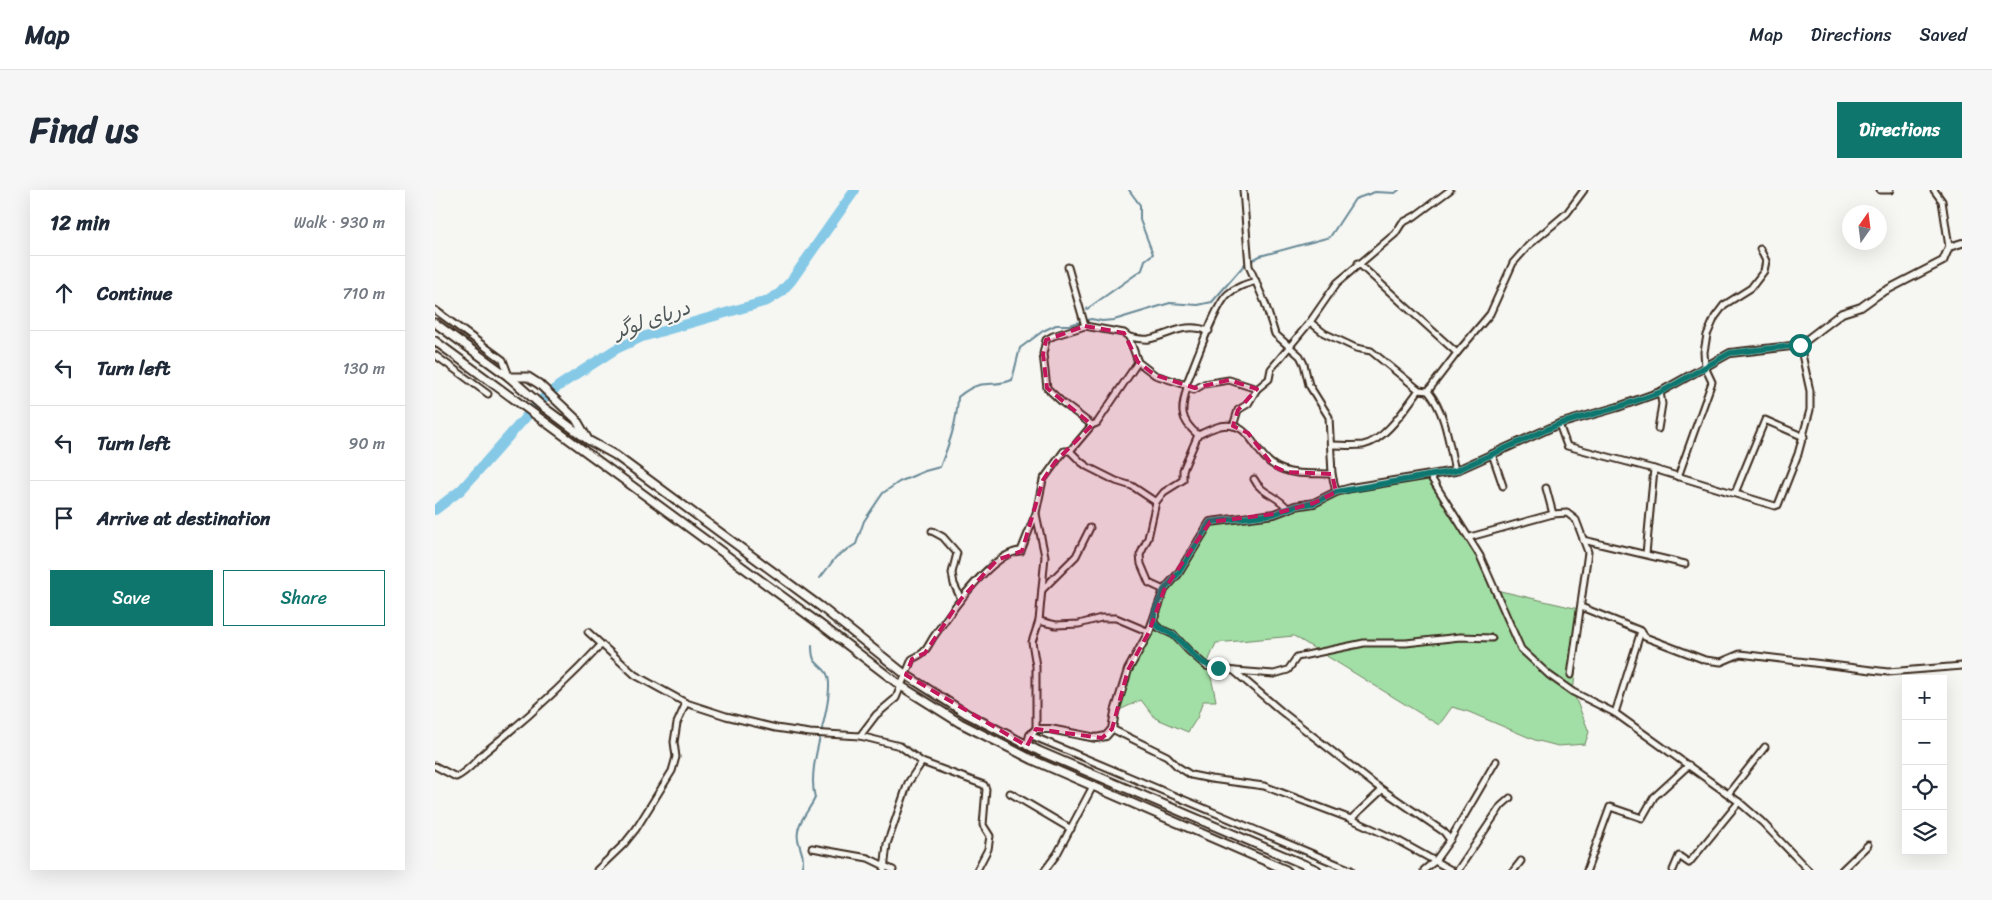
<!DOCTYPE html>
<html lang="en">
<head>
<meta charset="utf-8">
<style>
	body { margin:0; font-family:Sriracha,"Playpen Sans Arabic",sans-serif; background:#f6f6f7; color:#1f2937 }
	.controls { position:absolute; right:15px; bottom:15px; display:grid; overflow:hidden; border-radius:0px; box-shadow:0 5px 20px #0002 }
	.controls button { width:45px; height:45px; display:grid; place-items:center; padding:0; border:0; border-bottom:1px solid #e0e1e3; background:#fff; color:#1f2937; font:25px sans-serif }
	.compass { position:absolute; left:1407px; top:15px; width:45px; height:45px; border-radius:50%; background:#fff; box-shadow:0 5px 20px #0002; rotate:14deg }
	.stop { position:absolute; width:15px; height:15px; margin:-11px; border:4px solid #0f766e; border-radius:50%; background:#fff }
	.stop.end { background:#0f766e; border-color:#fff; box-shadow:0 1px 5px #0008 }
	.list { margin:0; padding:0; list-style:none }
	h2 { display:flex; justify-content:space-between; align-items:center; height:65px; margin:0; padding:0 20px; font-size:21px }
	h2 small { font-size:16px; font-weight:400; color:#747a83 }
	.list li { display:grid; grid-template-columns:32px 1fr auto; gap:15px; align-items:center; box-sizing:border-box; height:75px; padding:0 20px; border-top:1px solid #e0e1e3 }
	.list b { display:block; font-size:19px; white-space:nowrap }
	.list em { font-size:16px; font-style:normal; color:#747a83 }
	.actions { display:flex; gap:10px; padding:15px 20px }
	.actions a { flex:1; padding:11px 0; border:1px solid #0f766e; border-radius:0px; text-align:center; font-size:18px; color:#0f766e }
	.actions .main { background:#0f766e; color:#fff }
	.icon { flex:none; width:28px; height:28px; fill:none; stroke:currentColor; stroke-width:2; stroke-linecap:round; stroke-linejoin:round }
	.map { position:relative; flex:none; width:1527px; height:680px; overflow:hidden; border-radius:0px }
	header { display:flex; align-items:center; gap:30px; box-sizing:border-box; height:70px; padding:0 25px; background:#fff; border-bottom:1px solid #e0e1e3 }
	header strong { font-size:24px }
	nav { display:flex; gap:28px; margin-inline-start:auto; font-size:18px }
	.intro { display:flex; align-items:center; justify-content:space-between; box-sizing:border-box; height:120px; padding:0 30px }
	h1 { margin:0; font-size:35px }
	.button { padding:12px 22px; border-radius:0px; background:#0f766e; color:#fff; font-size:18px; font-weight:700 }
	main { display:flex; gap:30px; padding:0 30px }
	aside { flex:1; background:#fff; border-radius:0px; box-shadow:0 5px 20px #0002 }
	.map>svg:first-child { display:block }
	.green { fill:#a2dfa6; stroke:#6e8462 }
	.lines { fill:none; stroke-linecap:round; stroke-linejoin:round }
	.stream { stroke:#678996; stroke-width:2 }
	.river { stroke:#85c9e6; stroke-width:10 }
	.minor-casing { stroke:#3b2a1e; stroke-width:9 }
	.tertiary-casing { stroke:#3b2a1e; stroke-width:10 }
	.secondary-casing { stroke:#3b2a1e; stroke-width:11 }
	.minor { stroke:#f6f6f2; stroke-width:5 }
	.tertiary { stroke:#f6f6f2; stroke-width:6 }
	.secondary { stroke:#f6f6f2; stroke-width:7 }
	.route { stroke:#0f766e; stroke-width:6 }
	.marked { fill:#c2185b; fill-opacity:0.2; stroke:#c2185b; stroke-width:4; stroke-dasharray:10 6; stroke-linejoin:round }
	.labels { text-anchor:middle; stroke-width:4; stroke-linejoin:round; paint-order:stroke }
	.water-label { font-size:20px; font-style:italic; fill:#515a5a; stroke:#f6f6f2 }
</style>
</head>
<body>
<header>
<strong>Map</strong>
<nav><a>Map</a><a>Directions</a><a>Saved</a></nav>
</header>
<div class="intro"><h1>Find us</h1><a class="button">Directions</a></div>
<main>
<aside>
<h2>12 min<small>Walk · 930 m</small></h2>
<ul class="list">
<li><svg class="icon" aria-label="ahead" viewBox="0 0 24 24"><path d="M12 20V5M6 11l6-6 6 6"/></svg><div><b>Continue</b></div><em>710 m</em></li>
<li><svg class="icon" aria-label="left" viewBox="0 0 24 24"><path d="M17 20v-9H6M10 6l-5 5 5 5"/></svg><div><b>Turn left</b></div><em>130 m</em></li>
<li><svg class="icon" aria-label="left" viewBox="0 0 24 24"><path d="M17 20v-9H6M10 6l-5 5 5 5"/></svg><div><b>Turn left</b></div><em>90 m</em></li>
<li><svg class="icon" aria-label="arrive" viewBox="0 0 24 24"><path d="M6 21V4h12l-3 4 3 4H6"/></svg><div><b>Arrive at destination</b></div></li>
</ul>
<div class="actions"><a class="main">Save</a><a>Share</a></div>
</aside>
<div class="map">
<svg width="1527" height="680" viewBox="0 0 1527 680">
	<rect width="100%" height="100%" fill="#f6f6f2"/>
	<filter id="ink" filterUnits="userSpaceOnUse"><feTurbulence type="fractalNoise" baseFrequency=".02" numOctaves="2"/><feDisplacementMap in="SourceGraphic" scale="10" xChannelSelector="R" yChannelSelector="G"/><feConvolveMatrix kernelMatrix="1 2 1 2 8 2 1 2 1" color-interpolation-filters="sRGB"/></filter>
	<g filter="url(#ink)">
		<!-- green -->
		<path class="green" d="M995,286L1014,314L1061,400L1148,420L1138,502L1154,542L1150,554L1123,556L1100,550L1034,522L1017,517L1004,535L859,446L781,453L773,472L781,511H768L762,528L753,542L720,528L706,510L680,522L693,480L714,442L720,420L775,332L839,324L879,313L901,302Z"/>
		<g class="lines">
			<!-- stream -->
			<g class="stream">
				<path d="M652,119L707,80L710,70L718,64L705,30V15L694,0"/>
				<path d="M385,388L401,367L421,354L429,331L448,303L464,292L490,281L505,277C514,254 522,233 523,207C529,202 536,197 544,195C556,192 563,196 577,190L585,158L608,141L621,135H634L656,129L667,131L679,130L735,113L763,115L777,112L810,74L825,66L895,47L920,9L940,2L960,3L964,0"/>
				<path d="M366,680C371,665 365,662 363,649C360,634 374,621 380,608C371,574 395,529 394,493C394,481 387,479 380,471C377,467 377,461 377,456"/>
			</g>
			<!-- river -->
			<path class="river" d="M0,320L26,300L106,210L125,195L181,159L207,147L332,111L345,103L356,91L420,0"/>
			<!-- minor casing -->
			<g class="minor-casing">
				<g id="minor">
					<path d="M808,0L814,76L830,113L840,144L865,166L869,174L874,195L894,227L897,284L901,302"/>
					<path d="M1445,0H1455"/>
					<path d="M1499,0L1507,11L1514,57"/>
					<path d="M923,73L1022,163"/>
					<path d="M633,77L650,136"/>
					<path d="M0,120L68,170L74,186"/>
					<path d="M875,132L889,143L921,158L936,161L984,200L993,201"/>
					<path d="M694,147C700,148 708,150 714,149C738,144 749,132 774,141"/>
					<path d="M0,165L53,204"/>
					<path d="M751,195C759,176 780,115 793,104C801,97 811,94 821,91"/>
					<path d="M1124,234L1132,256L1219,279L1340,316L1343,315L1363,264L1375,220V201L1365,155"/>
					<path d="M657,235L628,213L612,198L608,164L611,150L618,146L650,136L689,143L694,147L703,172L720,185L751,195L752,197L759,200L769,194L794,190L822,199"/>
					<path d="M798,236L803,220L813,214L822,199L834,189L836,179L875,132L902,93L960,44L967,33L980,26L1015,0"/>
					<path d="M1223,239L1227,214L1225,202"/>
					<path d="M763,245C770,242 777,238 785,236C817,230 817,263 840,276C856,286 878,283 897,284"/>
					<path d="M896,255C906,255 918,256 928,255C950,251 971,217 984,200"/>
					<path d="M635,261L657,235L662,233L703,172"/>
					<path d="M1057,264L1068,296"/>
					<path d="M1020,281C1014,254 1011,223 993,201L1022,163L1055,124L1078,73L1094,55L1132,23L1149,0"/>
					<path d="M995,286L1045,366L1086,459L1114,485L1138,502L1180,523L1304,612L1327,632L1373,680"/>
					<path d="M1243,287L1277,192L1270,177L1269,162L1272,145L1280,127L1289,115L1316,98L1329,81L1331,71L1325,59"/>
					<path d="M819,289C826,304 843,305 853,319"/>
					<path d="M1111,298L1118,324"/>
					<path d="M1300,303L1330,230L1369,247"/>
					<path d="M497,341L508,347L522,363L517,383L519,394L526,409"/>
					<path d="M1035,347L1118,324L1132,323L1141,330L1153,362L1136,485"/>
					<path d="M1148,350L1250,374"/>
					<path d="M1211,364L1219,279"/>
					<path d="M607,400L641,366L655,338"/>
					<path d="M729,400L714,393L706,374L705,365L713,348L721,312L729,302L748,290V280L763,245C744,229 746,220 752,197"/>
					<path d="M1146,417L1206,441L1210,447L1270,470L1286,472L1305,464L1453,482L1527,476"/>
					<path d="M604,431L621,435L644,434L666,428H681L714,442"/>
					<path d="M718,432L724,438L739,445L754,461L771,476L799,481L846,521L939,594L1009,642L1015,650L1000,671L989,680"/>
					<path d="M153,442L200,485L251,513L291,526L341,538L375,543L425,546L465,556L487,572L549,595L551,599L548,635L555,646L553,659L542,680"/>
					<path d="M800,481L839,484L853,480L862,467L929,453H971L1025,447L1057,448"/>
					<path d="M1180,523L1206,441"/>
					<path d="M601,539V476L597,452L604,431L610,366L601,324"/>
					<path d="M677,539L732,566L742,576L756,585L776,589L829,596L916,629L962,650L1016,680"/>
					<path d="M595,545L916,680"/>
					<path d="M425,546L441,525L461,508L477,469C495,461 491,456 502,442C517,420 559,361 586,361L601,323L608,290L629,261H635L646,272L653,277L681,291L697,296L721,312"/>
					<path d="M0,576L21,587C33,582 41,570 50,562C91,529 130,494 166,455"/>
					<path d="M575,603L636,639"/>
					<path d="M1293,604L1330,557"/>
					<path d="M916,629L947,600"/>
					<path d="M1015,650L1061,571"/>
					<path d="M377,658L433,668L458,680"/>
					<path d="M162,680L189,654L201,639L237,581L241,567L239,552L242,533L251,513"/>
					<path d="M449,680L452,654L473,593L487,572"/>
					<path d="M610,680L622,664L658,596"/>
					<path d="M1023,680L1066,616L1075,608"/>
					<path d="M1079,680L1086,671"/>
					<path d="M1152,680L1175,617L1207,628L1219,607L1254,575"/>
					<path d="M1238,680L1244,666L1254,673L1304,612"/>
					<path d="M1407,680L1433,655"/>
				</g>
			</g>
			<!-- tertiary casing -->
			<g class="tertiary-casing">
				<path id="tertiary" d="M592,556L595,545L601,539H615L661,548L671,546L677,539L680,522L693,480L714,442L729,400L743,384L775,332L839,324L860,316L879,313L901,302L916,298L1020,281L1124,234L1183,217L1225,202L1295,163L1365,155L1407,123L1426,117L1444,104L1508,71L1514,57L1527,53"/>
			</g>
			<!-- secondary casing -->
			<g class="secondary-casing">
				<g id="secondary">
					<path d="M0,133L74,187L107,216L153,250L180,265L386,417L471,485L532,524L604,561L882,680"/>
					<path d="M0,151L385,434L466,496L525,533L598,570L851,680"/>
					<path d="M74,187H93L104,194L141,229L152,248"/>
				</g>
			</g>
			<!-- minor -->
			<use href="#minor" class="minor"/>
			<!-- tertiary -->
			<use href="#tertiary" class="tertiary"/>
			<!-- secondary -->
			<use href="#secondary" class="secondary"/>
		</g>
	</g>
	<g class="lines" filter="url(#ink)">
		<!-- route -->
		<path class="route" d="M783,478C759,474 756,458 738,445C731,440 724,439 718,432L720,420L729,400L743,384L775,332L839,324L860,316L879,313L901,302L1020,281L1124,234L1183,217L1226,202L1295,163L1365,155"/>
	</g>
	<!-- marked area -->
	<path class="marked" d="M650,136L689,143L703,172L720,185L760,198L794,190L822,199L803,220L798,236L813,243L838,276L851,282L897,284L901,302L879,313L839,324L775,332L729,400L714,442L693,480L677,539L667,548L601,539L592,556L471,485L477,469L490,463L526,409L562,370L587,361L608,290L620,272L657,235L612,198L608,164L611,150Z"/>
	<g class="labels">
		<!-- water labels -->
		<g class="water-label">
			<text transform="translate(217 129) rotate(-19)" y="7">دریای لوگر</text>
		</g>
	</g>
</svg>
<div class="controls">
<button>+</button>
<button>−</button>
<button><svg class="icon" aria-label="locate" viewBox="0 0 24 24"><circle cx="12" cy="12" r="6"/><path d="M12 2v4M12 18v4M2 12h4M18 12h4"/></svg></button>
<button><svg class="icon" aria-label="layers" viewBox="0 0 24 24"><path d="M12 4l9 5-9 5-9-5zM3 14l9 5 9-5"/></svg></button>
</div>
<svg class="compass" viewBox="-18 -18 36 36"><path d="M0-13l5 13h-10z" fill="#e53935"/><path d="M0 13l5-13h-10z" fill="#747a83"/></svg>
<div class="stop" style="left:1365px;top:155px"></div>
<div class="stop end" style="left:783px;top:478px"></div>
</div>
</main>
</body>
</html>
